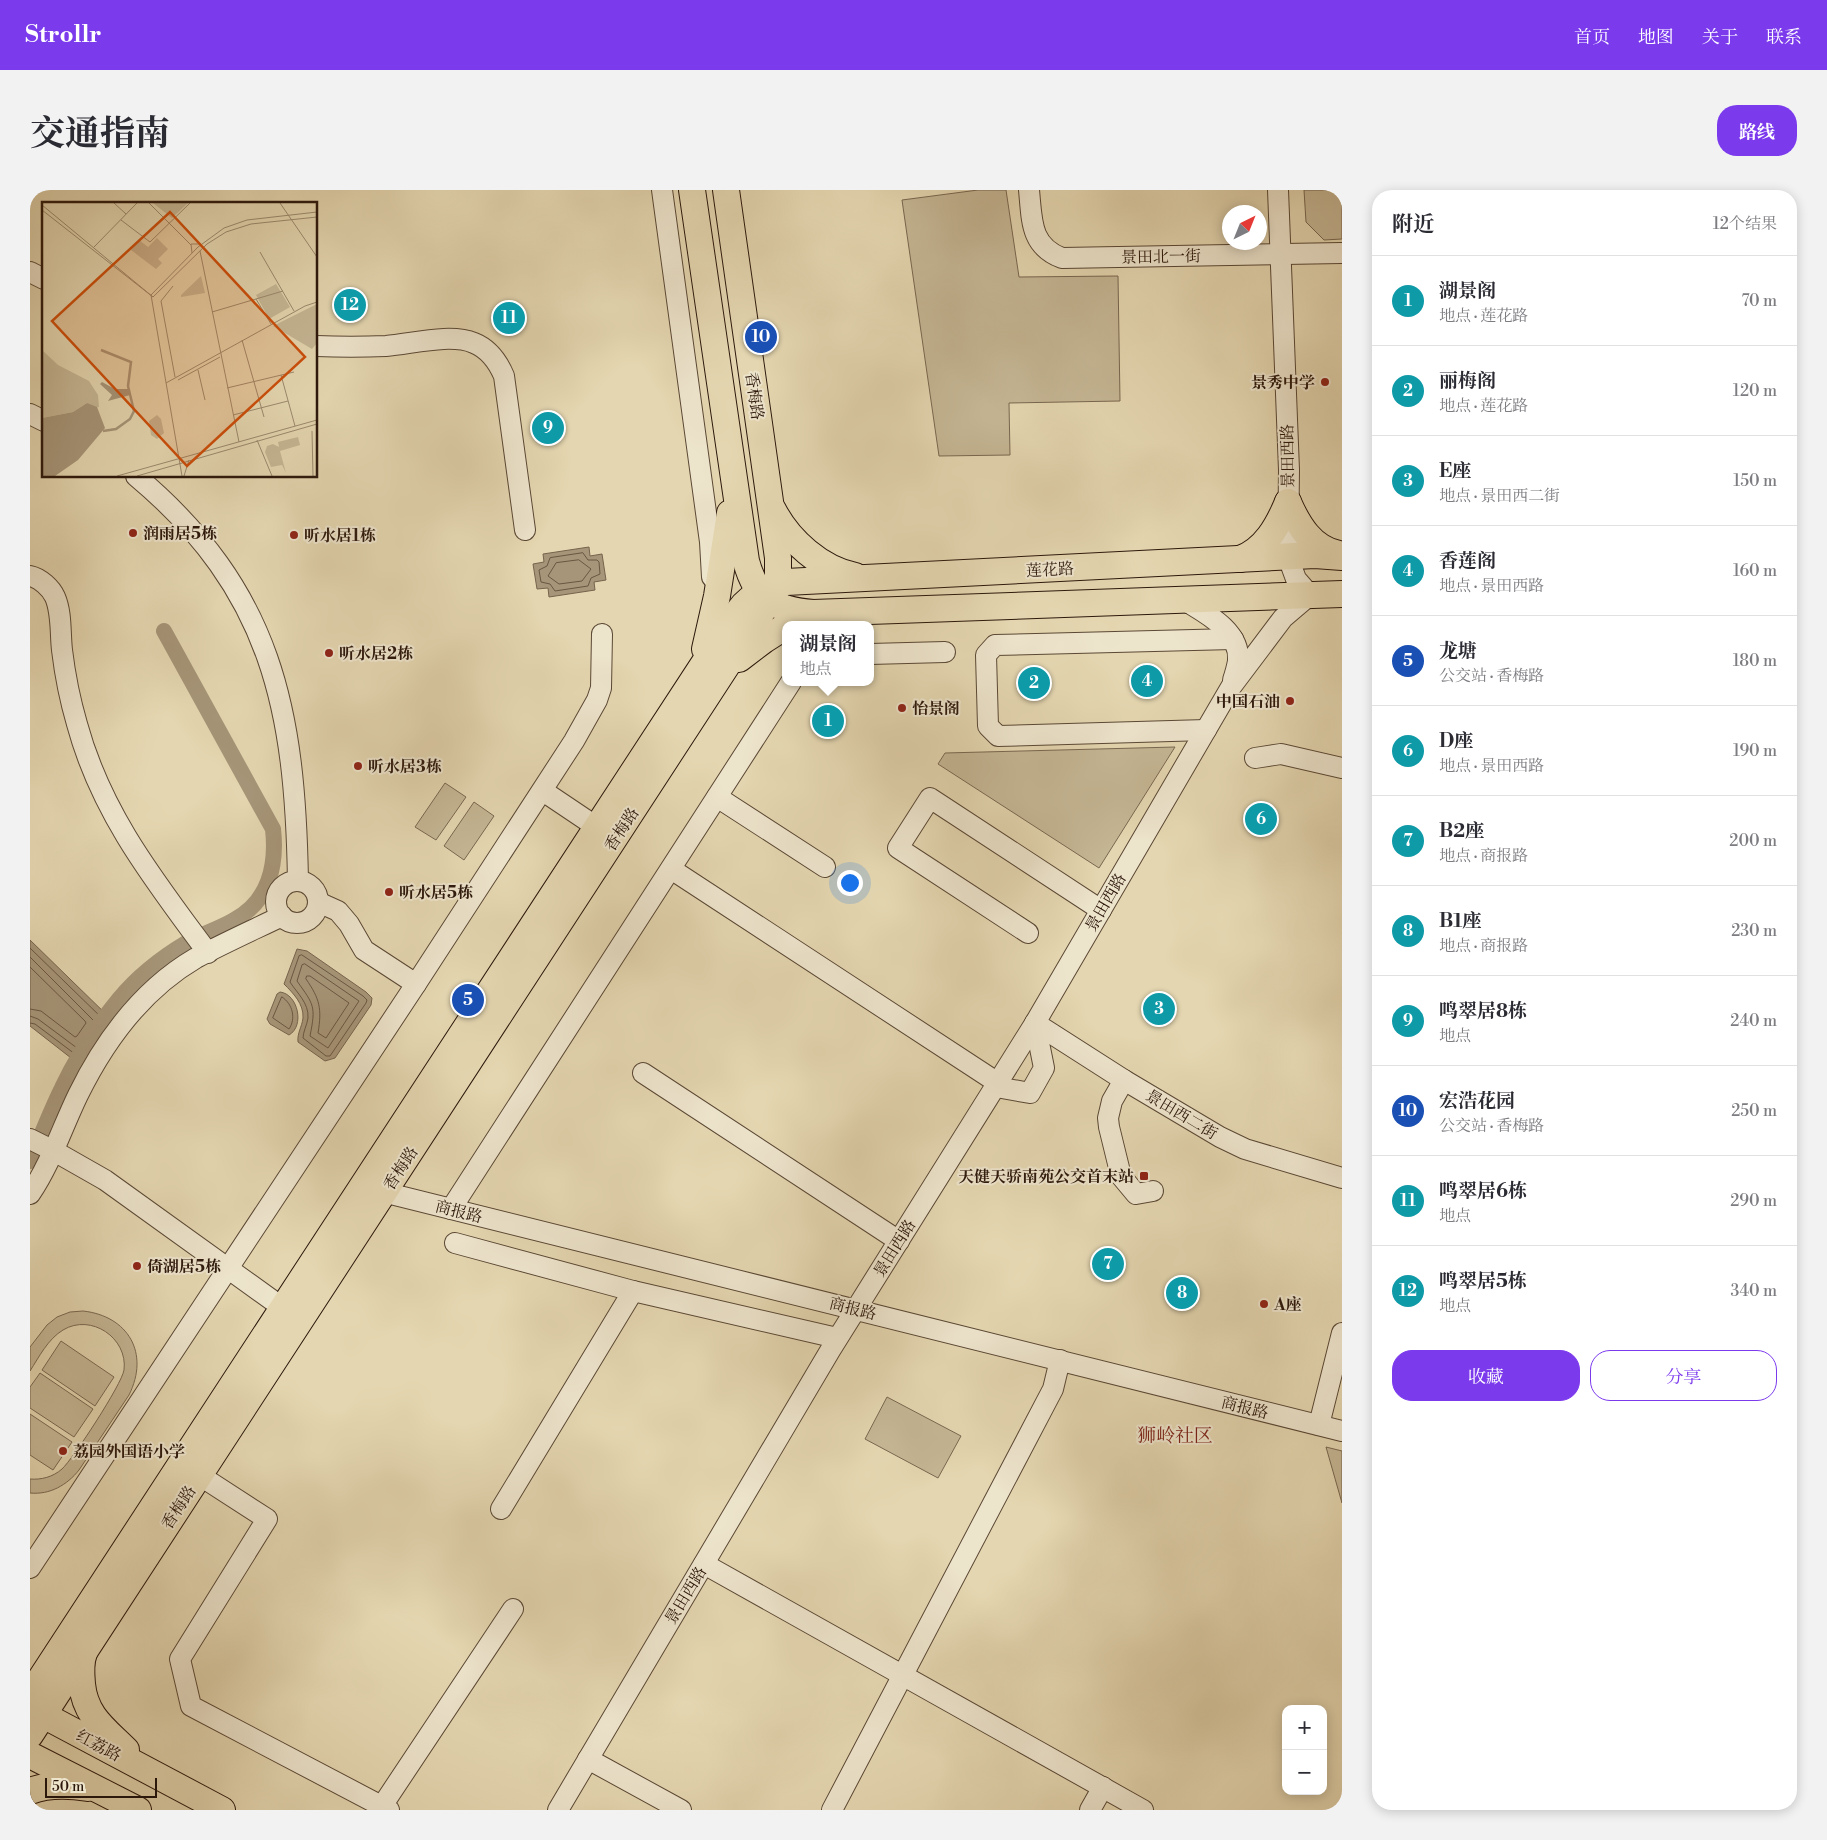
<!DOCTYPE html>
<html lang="zh">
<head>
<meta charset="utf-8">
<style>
	body { margin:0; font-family:"Libre Bodoni","Noto Serif SC",serif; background:#f2f2f3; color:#2b2b33 }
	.controls { position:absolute; right:15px; bottom:15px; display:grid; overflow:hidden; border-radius:10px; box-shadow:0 2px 12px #0003 }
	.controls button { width:45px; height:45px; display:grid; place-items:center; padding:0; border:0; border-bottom:1px solid #e1e1e2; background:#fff; color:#2b2b33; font:25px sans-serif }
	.compass { position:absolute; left:1192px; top:15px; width:45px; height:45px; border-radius:50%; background:#fff; box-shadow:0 2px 12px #0003; rotate:43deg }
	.scale { position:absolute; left:15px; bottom:12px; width:112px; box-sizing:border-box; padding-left:5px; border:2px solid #2d180c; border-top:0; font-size:14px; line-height:18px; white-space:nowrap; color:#2d180c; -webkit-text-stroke:4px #ede4cc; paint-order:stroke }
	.you { position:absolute; left:819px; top:692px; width:18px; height:18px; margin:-12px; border:4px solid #fff; border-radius:50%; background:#1a73e8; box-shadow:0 0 0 8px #1a73e833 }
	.badge { display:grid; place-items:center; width:32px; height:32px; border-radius:50%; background:#7c3aed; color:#fff; font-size:16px; font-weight:700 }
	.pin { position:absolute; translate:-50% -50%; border:2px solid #fff; box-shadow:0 1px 5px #0006 }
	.popup { position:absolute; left:752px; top:431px; width:92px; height:65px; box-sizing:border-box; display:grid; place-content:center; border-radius:10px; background:#fff; filter:drop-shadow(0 1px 4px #0005); font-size:16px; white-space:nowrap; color:#7c7c81 }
	.popup b { font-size:19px; color:#2b2b33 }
	.popup::after { content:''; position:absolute; left:50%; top:100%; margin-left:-10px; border:10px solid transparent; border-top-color:#fff }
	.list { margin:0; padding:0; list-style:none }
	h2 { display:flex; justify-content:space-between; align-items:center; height:65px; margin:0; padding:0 20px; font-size:21px }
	h2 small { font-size:16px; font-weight:400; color:#7c7c81 }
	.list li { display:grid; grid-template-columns:32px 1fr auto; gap:15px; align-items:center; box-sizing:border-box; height:90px; padding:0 20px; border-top:1px solid #e1e1e2 }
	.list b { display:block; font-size:19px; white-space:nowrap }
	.list p { margin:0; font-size:16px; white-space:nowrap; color:#7c7c81 }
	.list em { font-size:16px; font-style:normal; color:#7c7c81 }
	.actions { display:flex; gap:10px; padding:15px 20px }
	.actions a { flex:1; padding:11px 0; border:1px solid #7c3aed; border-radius:20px; text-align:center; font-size:18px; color:#7c3aed }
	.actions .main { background:#7c3aed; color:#fff }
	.map { position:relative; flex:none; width:1312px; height:1620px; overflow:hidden; border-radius:20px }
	header { display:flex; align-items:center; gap:30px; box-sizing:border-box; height:70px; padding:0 25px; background:#7c3aed; color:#fff }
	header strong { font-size:24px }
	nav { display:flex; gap:28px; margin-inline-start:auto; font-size:18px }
	.intro { display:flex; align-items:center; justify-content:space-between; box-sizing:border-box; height:120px; padding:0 30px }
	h1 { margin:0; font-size:35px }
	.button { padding:12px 22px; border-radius:20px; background:#7c3aed; color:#fff; font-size:18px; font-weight:700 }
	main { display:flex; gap:30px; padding:0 30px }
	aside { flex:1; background:#fff; border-radius:20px; box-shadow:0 2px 12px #0003 }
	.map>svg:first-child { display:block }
	.green { fill:#c5b694; stroke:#796750 }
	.water { fill:#a69578; stroke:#76634d }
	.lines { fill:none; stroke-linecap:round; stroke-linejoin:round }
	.shore { stroke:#6a5642; stroke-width:1 }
	.canal { stroke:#a69578; stroke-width:16 }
	.minor-casing { stroke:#5b4835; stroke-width:22 }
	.major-casing { stroke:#2d180c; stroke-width:28 }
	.minor { stroke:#ede4cc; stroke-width:20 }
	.major { stroke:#e4d6b0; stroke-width:26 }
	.poi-dot { fill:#8f2418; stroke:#ede4cc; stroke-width:2 }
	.labels { text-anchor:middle; stroke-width:4; stroke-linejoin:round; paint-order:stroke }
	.street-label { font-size:16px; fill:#2d180c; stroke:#ede4cc }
	.poi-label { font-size:16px; font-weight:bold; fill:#2d180c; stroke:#ede4cc; text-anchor:start }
	.quarter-label { font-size:19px; fill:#7a1f14; stroke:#ede4cc }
	.inset-river { fill:none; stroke:#a69578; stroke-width:2.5 }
	.inset-road { fill:none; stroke:#9b8a6e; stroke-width:1 }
	.view { fill:#cc4f0c; fill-opacity:0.15; stroke:#cc4f0c; stroke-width:2.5 }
	.inset-edge { fill:none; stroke:#2d180c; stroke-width:2.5 }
</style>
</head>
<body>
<header>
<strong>Strollr</strong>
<nav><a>首页</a><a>地图</a><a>关于</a><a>联系</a></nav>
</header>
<div class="intro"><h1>交通指南</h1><a class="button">路线</a></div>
<main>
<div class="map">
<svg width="1312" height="1620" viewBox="0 0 1312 1620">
	<rect width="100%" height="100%" fill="#e4d6b0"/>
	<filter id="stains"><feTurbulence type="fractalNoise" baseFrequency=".004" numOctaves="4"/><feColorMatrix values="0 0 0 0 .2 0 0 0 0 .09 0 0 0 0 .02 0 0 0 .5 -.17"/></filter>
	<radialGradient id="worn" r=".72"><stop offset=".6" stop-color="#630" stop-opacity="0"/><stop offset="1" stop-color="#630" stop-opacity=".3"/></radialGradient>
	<!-- green -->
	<g class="green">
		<path d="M948,0H976L989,87L1088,86L1090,211L979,213L980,265L909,266L872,10Z"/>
		<path d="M1274,0H1312V49L1294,50L1276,32Z"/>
		<path d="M1145,557L1069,678L908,574L915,563Z"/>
		<path d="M415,593L436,607L406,650L385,637Z"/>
		<path d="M444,612L464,626L434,670L414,656Z"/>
		<path d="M53,1121C98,1126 120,1163 99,1205L49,1280C37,1295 20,1305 0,1303V1289C11,1290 23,1287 32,1279C43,1269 92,1194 94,1180C98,1148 61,1123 33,1140C18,1149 9,1167 0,1181V1157L17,1135L27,1127L40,1122Z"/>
		<path d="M31,1151L84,1187L65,1216L12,1180Z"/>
		<path d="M10,1183L63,1219L44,1247L0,1218V1197Z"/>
		<path d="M857,1207L931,1246L908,1288L835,1249Z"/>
		<path d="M0,1224L42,1252L23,1280L0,1265Z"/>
		<path d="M1296,1257L1312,1261V1313Z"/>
	</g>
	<!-- water -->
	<g class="water">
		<path d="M559,357L560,366L572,364L576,390L564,392L565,400L519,407L518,398L507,399L503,374L514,372L513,364Z"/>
		<path d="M0,750L81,829L50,875L0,836Z"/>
		<path d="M267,759L277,761L336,802L342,808L341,815L305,868L295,871L268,852C267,843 272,837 273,828C274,814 263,803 254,794Z"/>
		<path d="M250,802C268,804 275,836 259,845L240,834L237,829L247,804Z"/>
	</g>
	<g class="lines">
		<!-- shore -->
		<g class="shore">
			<path d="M553,363L558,370H567L569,372L570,384L561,388L558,396L525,401L520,394L511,392L509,380L517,376L520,368Z"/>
			<path d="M549,370L561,379L552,391L529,394L518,386L526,373Z"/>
			<path d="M0,758L74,830L49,867L5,834L0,833"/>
			<path d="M272,765L333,806L337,810L336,813L300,866H296L273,848C273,842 277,835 278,828C279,813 267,803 260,792L269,766Z"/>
			<path d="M0,767L65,832L47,858L8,829L0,826"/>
			<path d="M275,774L329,811L298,858L280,846C286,816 284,815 267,791L272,775Z"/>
			<path d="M0,777L55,831L56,833L47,846L45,847L11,821L0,819"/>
			<path d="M277,786H280L319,813L296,848L288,843C292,819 290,809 276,789Z"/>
			<path d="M252,807C263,814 266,829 259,839L243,828Z"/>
		</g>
		<!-- canal -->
		<path class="canal" d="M0,971C11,947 20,922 32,898C47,866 67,836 89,809C108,786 131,768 156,753C171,744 189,739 204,730C239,712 247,675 243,639L134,441"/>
		<!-- minor casing -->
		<g class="minor-casing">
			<g id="minor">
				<path d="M632,0L680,352L682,387"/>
				<path d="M999,0C1002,30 1000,56 1032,68L1312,63"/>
				<path d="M0,82L14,89"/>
				<path d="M286,156C309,157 333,157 356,156C382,154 420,143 444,153C459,159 468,172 474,186L495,340"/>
				<path d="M0,224L14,231"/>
				<path d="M106,286C243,401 265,520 268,691"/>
				<path d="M0,386C10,388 21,398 25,407C32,423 30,443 32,460C35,485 40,510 47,534C71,623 124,690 178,763"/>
				<path d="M1154,410C1175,423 1211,441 1208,471C1207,477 1205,484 1203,490"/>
				<path d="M840,464L915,462"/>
				<path d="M1176,540L968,546L958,536L956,465L965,455L1203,449"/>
				<path d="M1225,568L1251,564L1312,578"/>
				<path d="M513,601L577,644"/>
				<path d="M687,607L795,677"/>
				<path d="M641,679L968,893"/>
				<circle cx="267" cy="712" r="21"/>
				<path d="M288,712L308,721L319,734L334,760L386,794"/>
				<path d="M998,743L868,658L900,608L1071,720"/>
				<path d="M1005,833L1094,890L1190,947L1215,959L1312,988"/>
				<path d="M613,883L869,1051"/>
				<path d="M1094,890L1082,911L1078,928L1079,937L1091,986L1106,1004L1123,1001"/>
				<path d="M966,897L1000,903L1014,878L1005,833"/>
				<path d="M0,949L24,961L75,990L253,1118"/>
				<path d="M341,999L1312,1241"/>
				<path d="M0,1004C21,973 32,938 48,905C75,850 113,799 166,768C194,753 223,740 252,726"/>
				<path d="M421,1019L761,492"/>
				<path d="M425,1053L603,1101L807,1148"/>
				<path d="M1289,1235L1312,1143"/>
				<path d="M169,1285L237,1329L150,1469L161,1516L359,1620"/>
				<path d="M471,1319L603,1101"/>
				<path d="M674,1374L1113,1620"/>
				<path d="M0,1378L386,794L544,551L567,510L571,498L572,444"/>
				<path d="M558,1569L651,1620"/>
				<path d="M352,1616L483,1419"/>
				<path d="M528,1620L801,1159L1005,833L1201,497L1253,428L1280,405L1266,389L1258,367L1259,280L1248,0"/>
				<path d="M802,1620L1023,1199L1030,1170"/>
				<path d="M1060,1620L1073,1597"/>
			</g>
		</g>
		<!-- major casing -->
		<g class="major-casing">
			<g id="major">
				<path d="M662,0L716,371C726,409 745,420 783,423L1312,404"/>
				<path d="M1258,312C1268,335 1282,359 1309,364"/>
				<path d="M743,320C759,351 791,379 825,386"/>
				<path d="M1210,369C1235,360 1248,336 1258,312"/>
				<path d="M675,459L687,406L700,323"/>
				<path d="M709,469L734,450L756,436"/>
				<path d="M54,1463C50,1473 51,1483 52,1494C55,1526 75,1539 96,1560"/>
				<path d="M0,1505L707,423C720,405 735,396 756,392L1285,365L1312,367"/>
				<path d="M0,1518L192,1620"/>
				<path d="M0,1545L746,400L748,387V368L696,0"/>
				<path d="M0,1565L108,1620"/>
				<path d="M0,1601C19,1594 39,1595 58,1598"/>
			</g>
		</g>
		<!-- minor -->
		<use href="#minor" class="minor"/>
		<!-- major -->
		<use href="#major" class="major"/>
	</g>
	<!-- markers -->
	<g class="poi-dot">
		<circle cx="1295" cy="192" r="5"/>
		<circle cx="103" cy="343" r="5"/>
		<circle cx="264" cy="345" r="5"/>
		<circle cx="299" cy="463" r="5"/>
		<circle cx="1260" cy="511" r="5"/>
		<circle cx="872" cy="518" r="5"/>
		<circle cx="328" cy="576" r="5"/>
		<circle cx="359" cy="702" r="5"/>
		<rect x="1109" y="981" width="10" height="10" rx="2.5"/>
		<circle cx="107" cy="1076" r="5"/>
		<circle cx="1234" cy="1114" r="5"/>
		<circle cx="33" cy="1261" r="5"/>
	</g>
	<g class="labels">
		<!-- street labels -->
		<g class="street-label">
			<text transform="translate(1131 66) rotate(-1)" y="6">景田北一街</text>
			<text transform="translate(725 206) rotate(82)" y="6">香梅路</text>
			<text transform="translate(1257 266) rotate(-91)" y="6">景田西路</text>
			<text transform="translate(1020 379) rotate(-3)" y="6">莲花路</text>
			<text transform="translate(591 639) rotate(-57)" y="6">香梅路</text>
			<text transform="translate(1075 712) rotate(-60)" y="6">景田西路</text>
			<text transform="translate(1152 924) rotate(31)" y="6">景田西二街</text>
			<text transform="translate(370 978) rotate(-57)" y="6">香梅路</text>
			<text transform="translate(429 1021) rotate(14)" y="6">商报路</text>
			<text transform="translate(864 1058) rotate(-58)" y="6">景田西路</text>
			<text transform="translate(823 1118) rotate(14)" y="6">商报路</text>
			<text transform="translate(1215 1217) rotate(14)" y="6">商报路</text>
			<text transform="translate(148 1317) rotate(-57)" y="6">香梅路</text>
			<text transform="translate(655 1405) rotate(-59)" y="6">景田西路</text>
			<text transform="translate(69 1555) rotate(28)" y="6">红荔路</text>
		</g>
		<!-- poi labels -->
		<g class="poi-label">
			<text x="1285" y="198" text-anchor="end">景秀中学</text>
			<text x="113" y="349">润雨居5栋</text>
			<text x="274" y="351">听水居1栋</text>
			<text x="309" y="469">听水居2栋</text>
			<text x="1250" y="517" text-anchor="end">中国石油</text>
			<text x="882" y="524">怡景阁</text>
			<text x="338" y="582">听水居3栋</text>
			<text x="369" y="708">听水居5栋</text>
			<text x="1104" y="992" text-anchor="end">天健天骄南苑公交首末站</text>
			<text x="117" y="1082">倚湖居5栋</text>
			<text x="1244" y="1120">A座</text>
			<text x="43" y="1267">荔园外国语小学</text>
		</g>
		<!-- quarter labels -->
		<g class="quarter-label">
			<text x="1145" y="1252">狮岭社区</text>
		</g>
	</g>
	<!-- overview -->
	<g transform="translate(12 12)">
		<rect width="275" height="275" fill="#e4d6b0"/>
		<path d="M111,1H146L130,16ZM115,36L126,47L116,57L120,61L114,67L89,48L97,38L106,45ZM159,74L163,91L139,95V93ZM234,82L248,105L227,117L214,93ZM275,102V141L270,147L231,124ZM0,148L16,163L47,179L56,193L57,205L51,206L45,201L31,210L0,216ZM115,213L119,217L122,231L115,237L109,233L107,219ZM256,235L258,243L238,249L244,271L240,263L229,265L223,250L225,244L231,242L237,245L236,240Z" fill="#c5b694"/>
		<path d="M60,180L73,187H87L88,193L66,199L70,193L58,182ZM45,201L55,205L63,226L36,258L13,274H0V216L31,210Z" fill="#a69578"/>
		<path class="inset-river" d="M59,148L89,160L86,184L92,209L88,217L74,227L61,229"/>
		<path class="inset-road" d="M72,1L84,12M107,1L149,43M238,1L275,55M0,3L111,95M0,8L111,95M79,18L108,40L148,1M52,45L95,1M158,49L197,240M218,50L252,109M150,51L149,42H159M131,84L119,99L133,175M111,95L165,42L184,30L209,22L275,15M214,97L229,122M170,110L241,89M200,138L222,215M156,168L163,198M239,173L253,224M136,178L178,155M124,181L263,104L275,100M185,186L252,170M191,213L246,199M270,229L271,274M215,238L230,274M75,274L275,218M95,274L275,222M140,274L109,93L156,45L182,26L205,18L275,10M142,274L147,258"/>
		<path class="view" d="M128,10L263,155L145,264L10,119Z"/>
		<rect width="275" height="275" class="inset-edge"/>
	</g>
	<rect width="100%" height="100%" filter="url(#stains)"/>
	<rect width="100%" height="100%" fill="url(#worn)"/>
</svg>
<div class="controls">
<button>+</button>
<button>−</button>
</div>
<svg class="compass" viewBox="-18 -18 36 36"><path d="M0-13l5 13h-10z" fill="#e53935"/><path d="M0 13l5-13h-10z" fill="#7c7c81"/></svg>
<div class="scale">50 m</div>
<div class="you"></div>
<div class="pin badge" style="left:798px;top:531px;background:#0f9aa8">1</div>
<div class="popup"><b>湖景阁</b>地点</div>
<div class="pin badge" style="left:1004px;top:493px;background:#0f9aa8">2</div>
<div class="pin badge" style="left:1129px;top:819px;background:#0f9aa8">3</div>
<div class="pin badge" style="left:1117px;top:491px;background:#0f9aa8">4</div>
<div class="pin badge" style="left:438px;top:810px;background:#1a4fb4">5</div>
<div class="pin badge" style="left:1231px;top:629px;background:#0f9aa8">6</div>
<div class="pin badge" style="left:1078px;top:1074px;background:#0f9aa8">7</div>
<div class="pin badge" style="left:1152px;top:1103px;background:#0f9aa8">8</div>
<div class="pin badge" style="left:518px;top:238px;background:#0f9aa8">9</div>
<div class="pin badge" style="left:731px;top:147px;background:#1a4fb4">10</div>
<div class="pin badge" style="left:479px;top:128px;background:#0f9aa8">11</div>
<div class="pin badge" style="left:320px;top:115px;background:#0f9aa8">12</div>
</div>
<aside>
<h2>附近<small>12个结果</small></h2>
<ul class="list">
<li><span class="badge" style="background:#0f9aa8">1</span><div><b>湖景阁</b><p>地点 · 莲花路</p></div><em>70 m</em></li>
<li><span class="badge" style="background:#0f9aa8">2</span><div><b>丽梅阁</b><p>地点 · 莲花路</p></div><em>120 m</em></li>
<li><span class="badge" style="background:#0f9aa8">3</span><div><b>E座</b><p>地点 · 景田西二街</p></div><em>150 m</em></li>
<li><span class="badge" style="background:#0f9aa8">4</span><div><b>香莲阁</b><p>地点 · 景田西路</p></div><em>160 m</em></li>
<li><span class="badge" style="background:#1a4fb4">5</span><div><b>龙塘</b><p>公交站 · 香梅路</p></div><em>180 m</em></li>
<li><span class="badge" style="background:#0f9aa8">6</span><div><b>D座</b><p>地点 · 景田西路</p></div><em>190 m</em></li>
<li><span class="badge" style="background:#0f9aa8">7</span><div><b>B2座</b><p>地点 · 商报路</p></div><em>200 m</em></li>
<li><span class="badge" style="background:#0f9aa8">8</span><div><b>B1座</b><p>地点 · 商报路</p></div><em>230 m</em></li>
<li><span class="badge" style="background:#0f9aa8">9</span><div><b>鸣翠居8栋</b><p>地点</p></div><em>240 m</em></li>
<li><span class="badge" style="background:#1a4fb4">10</span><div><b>宏浩花园</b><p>公交站 · 香梅路</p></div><em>250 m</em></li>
<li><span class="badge" style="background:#0f9aa8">11</span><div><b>鸣翠居6栋</b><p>地点</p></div><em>290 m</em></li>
<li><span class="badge" style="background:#0f9aa8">12</span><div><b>鸣翠居5栋</b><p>地点</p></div><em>340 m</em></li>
</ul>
<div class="actions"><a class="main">收藏</a><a>分享</a></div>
</aside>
</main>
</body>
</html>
